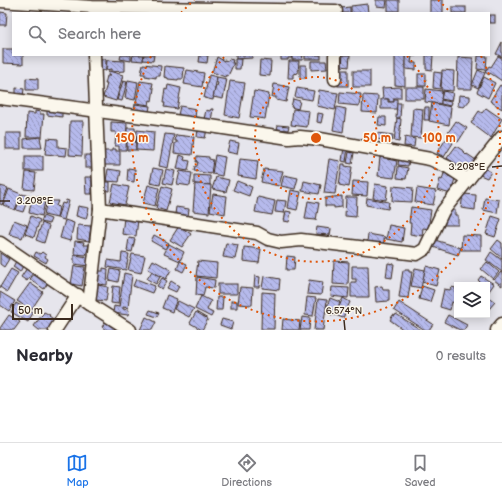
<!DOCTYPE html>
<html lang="en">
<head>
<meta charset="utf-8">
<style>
	body { margin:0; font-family:"Balsamiq Sans",sans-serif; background:#f2f2f3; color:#2b2b33 }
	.controls { position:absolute; right:12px; bottom:12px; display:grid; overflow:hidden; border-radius:0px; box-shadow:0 2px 10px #0003 }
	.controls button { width:36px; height:36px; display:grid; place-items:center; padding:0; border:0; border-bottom:1px solid #e1e1e2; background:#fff; color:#2b2b33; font:20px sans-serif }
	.scale { position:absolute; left:12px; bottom:10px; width:61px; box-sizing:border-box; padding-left:4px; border:2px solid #3b2a1e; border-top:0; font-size:11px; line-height:14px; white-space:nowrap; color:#3b2a1e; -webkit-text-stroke:3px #fbf7ec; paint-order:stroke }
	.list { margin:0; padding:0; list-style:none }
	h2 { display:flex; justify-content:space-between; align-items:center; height:52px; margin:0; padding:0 16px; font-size:17px }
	h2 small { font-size:13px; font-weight:400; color:#7c7c81 }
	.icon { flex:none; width:22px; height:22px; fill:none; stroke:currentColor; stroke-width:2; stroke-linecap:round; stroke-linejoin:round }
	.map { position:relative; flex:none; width:502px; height:330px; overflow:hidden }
	.search { position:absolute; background:#fff; box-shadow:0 2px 10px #0003; left:12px; right:12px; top:12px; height:44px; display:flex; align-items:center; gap:10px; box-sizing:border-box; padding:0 14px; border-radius:0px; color:#7c7c81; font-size:15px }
	.sheet { height:112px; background:#fff }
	nav { display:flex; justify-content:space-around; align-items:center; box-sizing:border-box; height:56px; border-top:1px solid #e1e1e2; background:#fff; font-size:11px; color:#7c7c81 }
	nav a { display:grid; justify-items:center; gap:2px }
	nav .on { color:#1a73e8 }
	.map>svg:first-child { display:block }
	.building { fill:url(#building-back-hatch); stroke:#3b2a1e }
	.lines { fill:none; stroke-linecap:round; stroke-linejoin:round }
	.minor-casing { stroke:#3b2a1e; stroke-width:15 }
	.minor { stroke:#fbf7ec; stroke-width:12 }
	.ticks { fill:none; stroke:#3b2a1e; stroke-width:1.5 }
	.ring { fill:none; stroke:#df570d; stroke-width:2; stroke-dasharray:2 4 }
	.ticks-label { font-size:10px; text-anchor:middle; fill:#3b2a1e; stroke:#fbf7ec; stroke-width:3; stroke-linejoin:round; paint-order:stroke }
	.centre { fill:#df570d; stroke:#fbf7ec; stroke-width:2 }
	.ring-label { font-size:12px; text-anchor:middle; font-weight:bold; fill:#df570d; stroke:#fbf7ec; stroke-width:3; stroke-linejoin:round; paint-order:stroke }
</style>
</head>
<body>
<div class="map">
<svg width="502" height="330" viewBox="0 0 502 330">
	<defs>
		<pattern id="building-back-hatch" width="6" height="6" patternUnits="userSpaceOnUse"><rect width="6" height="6" fill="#b6baec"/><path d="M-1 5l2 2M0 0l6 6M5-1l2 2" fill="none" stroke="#9597bf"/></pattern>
	</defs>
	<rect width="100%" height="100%" fill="#e6e5ec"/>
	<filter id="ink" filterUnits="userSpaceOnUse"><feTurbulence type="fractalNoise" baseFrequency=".025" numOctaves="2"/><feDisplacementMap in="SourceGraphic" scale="8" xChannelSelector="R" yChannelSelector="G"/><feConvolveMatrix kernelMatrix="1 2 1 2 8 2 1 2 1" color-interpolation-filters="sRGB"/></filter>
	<g filter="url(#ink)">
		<!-- building -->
		<g class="building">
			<path d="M376,0H387L386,7L376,6Z"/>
			<rect x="388" y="0" width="11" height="11"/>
			<rect x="430" y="0" width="13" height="13"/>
			<path d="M367,4L368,13H351V6Z"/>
			<path d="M350,7V13H342L341,8Z"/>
			<rect x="452" y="7" width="14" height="6"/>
			<path d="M0,12L7,13L6,25H0Z"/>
			<rect x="489" y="15" width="6" height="8"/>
			<path d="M502,42V57L496,54Z"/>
			<path d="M3,49H13V55H23V64L3,63Z"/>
			<path d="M121,55H131V61L120,59Z"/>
			<path d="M133,55H144L143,61L132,60Z"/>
			<path d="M144,55H154L153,61L143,60Z"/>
			<path d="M200,55H208L207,63L199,62Z"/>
			<path d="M236,55H252V58L236,59Z"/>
			<path d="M281,55H292V58H288V60H281Z"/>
			<path d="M292,55H303L302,60H292Z"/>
			<rect x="305" y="55" width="16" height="4"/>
			<path d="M343,55H350L349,67L342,66Z"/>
			<path d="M395,55H405V86L395,85Z"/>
			<path d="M406,55H416V56H412L411,63H416V70L406,69Z"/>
			<path d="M426,55H433L432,70L426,69Z"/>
			<path d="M478,56H487L486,70L477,69Z"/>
			<path d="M498,56L502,58V81L490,73L489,75L485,72L489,66L491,67Z"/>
			<path d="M217,57L224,61V60L228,61L229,59L233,60L232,63H234L228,76L226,75L225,77L212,72Z"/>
			<path d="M458,57L473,58L472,89H457Z"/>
			<path d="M101,59H106V71L101,70Z"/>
			<path d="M235,59H241L240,69H235Z"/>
			<path d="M107,60L125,61V71L111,72V69L106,70Z"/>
			<path d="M260,60L271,61L270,76L259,75Z"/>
			<path d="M289,61H299L298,73L293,74V78H288Z"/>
			<path d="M311,61H326L327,69L311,70Z"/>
			<path d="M143,64L161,66L160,76H156V78L145,76V74H141Z"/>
			<rect x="300" y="65" width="6" height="13"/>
			<path d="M165,66L184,68L183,79H178V80L168,79V78L164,77Z"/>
			<path d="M187,70L204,73L202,87L184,84Z"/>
			<rect x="338" y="70" width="10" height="16"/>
			<path d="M442,70L454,71L453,91L441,90Z"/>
			<path d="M478,70L485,73L478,88L472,85Z"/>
			<path d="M109,71L123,75L116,101L103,97L107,84H105L107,76H110L108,75Z"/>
			<rect x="353" y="71" width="17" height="16"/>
			<path d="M434,72L442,73L440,89L433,88Z"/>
			<rect x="418" y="74" width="8" height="12"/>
			<path d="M209,75L217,77L213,100L204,98Z"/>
			<path d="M217,77L227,79L223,99L213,97L216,86H217L218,83L216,82Z"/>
			<path d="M484,77L495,83L488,98L477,92Z"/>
			<path d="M26,78L38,79V90H26Z"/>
			<path d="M128,80L138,82L135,100L125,98Z"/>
			<path d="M123,81L127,82L122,101L117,100Z"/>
			<path d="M140,81L153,83L152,88H154L152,101L150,100L149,105L136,103Z"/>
			<path d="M230,81L245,83L239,118L225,115Z"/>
			<path d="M274,84L289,87L286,102L276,100V97H272Z"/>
			<path d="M168,85L181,88L177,109L164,107L165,103H163L165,89L167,90Z"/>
			<path d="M500,85L502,86V109L490,101Z"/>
			<path d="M401,87V98H394V102H389V99H383L382,88Z"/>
			<rect x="405" y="87" width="19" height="12"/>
			<path d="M16,88L24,89L23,96L16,95Z"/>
			<path d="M297,88L314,91L312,100L295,97Z"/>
			<path d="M426,89L442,91L441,104L425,102Z"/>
			<path d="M319,90L338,93L335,110L317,106Z"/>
			<path d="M254,91L269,94L265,119L250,117Z"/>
			<path d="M443,91L453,93L451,101L441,99Z"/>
			<path d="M340,92L361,94L359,106L339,104Z"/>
			<path d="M363,95L378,96L377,113L362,112Z"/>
			<path d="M459,95L470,96V100L464,107L458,106Z"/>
			<path d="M293,99L300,101L298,109L291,107Z"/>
			<path d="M381,99H388V102H394V99H397V109H381Z"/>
			<path d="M441,100L451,102L450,106L441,104Z"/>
			<path d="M397,103H401L400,118H396Z"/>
			<path d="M432,103L451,107L449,125L429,121Z"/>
			<path d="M135,104L150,106L149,112L134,110Z"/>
			<path d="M180,106L196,109L195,118L178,115Z"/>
			<path d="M337,107L346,109L343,132L333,130Z"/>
			<path d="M425,107H429V120H424Z"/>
			<path d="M47,108L62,110V117L47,115Z"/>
			<path d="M413,108L423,109L421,138L411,137Z"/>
			<path d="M486,108L502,119L491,138L471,123L479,111L482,113Z"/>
			<path d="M211,109H213L211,121L204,119L206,110L210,111Z"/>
			<path d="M293,109L309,111L307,127L291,125Z"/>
			<path d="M35,111L40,112V114H44L42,137H26L27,113L35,114Z"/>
			<path d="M318,113L323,114L321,123L317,122Z"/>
			<path d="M379,117H386V126L378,125Z"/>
			<path d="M397,118L401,119L399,142L394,141Z"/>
			<path d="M70,121H83L82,156L69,155Z"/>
			<path d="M456,121L467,128L458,142L447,134Z"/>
			<path d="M111,122L127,123L126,150H119V146H115L116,132H111Z"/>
			<path d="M278,125L289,126L288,130L277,129Z"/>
			<path d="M127,128H135L136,150H127Z"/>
			<path d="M198,129L207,130L205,138L197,137Z"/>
			<path d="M137,130L154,132L153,151L136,150Z"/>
			<rect x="6" y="133" width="15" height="16"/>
			<path d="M377,133L393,135L392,141L376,139Z"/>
			<path d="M165,134L174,135L168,168L159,166Z"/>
			<path d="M176,135L194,137L192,155L174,153L175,143H177V141H175Z"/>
			<path d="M40,137L42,148H24V139Z"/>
			<path d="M405,137L415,139L414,147L404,146Z"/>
			<path d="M47,138L58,139V147L67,148L66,156L45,154Z"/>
			<path d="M446,139L453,143L444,157L437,153Z"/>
			<path d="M230,141L239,143L237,154L227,152Z"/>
			<path d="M456,146L465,152L464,153L466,155L467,154L476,160L467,173L447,158Z"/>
			<path d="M344,147H348L346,162L342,161Z"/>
			<path d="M112,149H116V151H120V165H104V151H112Z"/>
			<path d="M349,152L354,153L352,164L347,163Z"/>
			<rect x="85" y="155" width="7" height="13"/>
			<path d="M180,155L185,157L184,160L190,161L188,171L177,169Z"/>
			<path d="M215,155L225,157L222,176L212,174Z"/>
			<rect x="25" y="156" width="18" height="15"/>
			<path d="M197,156L209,157V159L213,160L211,174L194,171L195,166H197L198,162H196Z"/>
			<path d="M380,157L388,158L387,159L397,161L394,178L378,176Z"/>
			<path d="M399,157L409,159L408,166L398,165Z"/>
			<path d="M240,159L258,161L256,179L238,176Z"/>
			<path d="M329,159L340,161L335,194L324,193Z"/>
			<path d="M342,164H345V166L352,167L349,187L339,185Z"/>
			<path d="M398,166L408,168L406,179L397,178Z"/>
			<path d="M128,168L135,169L134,182L127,181Z"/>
			<path d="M153,168L163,170L160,185L150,183Z"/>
			<path d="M484,168L491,172L487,178L480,175Z"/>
			<path d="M108,169L121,171L119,182L106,181Z"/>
			<path d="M166,169L175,171L172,185L163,183Z"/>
			<path d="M264,169L283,171L279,186L261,182Z"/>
			<path d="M180,171L192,173L190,186L177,184Z"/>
			<path d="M26,172L36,173L34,190L24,189Z"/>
			<path d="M444,173L448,174V176L455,178L451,194L437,190L440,179L442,180Z"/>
			<path d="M194,175L210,176V185L194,184Z"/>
			<path d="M284,175L298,178L295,189L281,186Z"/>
			<path d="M85,177H92V194H86Z"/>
			<path d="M216,177L229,180L226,192L212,189Z"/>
			<path d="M237,181L252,187L249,196L233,190Z"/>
			<path d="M304,181L321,185L319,194L302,191Z"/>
			<path d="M353,181L368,182L367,196L352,195Z"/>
			<path d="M103,182H110V191L103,190Z"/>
			<path d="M114,184L129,187L125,205L110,202Z"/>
			<path d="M195,184L211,185L209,213L193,211Z"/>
			<path d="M375,184L388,186L386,200L373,198Z"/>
			<path d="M148,185L159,188L155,206L143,203Z"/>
			<path d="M0,186L8,188L2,205L0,204Z"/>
			<path d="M162,186L172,189L166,211L156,208Z"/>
			<path d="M393,186L413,188L412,202L392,201Z"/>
			<path d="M417,188L436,191L433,205L415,202Z"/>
			<path d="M9,189L21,194L15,210L3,205Z"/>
			<path d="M291,190L301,192L297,210L288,208Z"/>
			<path d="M22,194L29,196L23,212L16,210Z"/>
			<path d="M213,194L227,196L225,214L210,211Z"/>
			<path d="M463,194L476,195L475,210L461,208Z"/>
			<path d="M32,196L40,197L39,200L45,201L42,216L29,213Z"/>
			<path d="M342,196V207L334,208V206H325V198Z"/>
			<path d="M258,197L275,201L272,215L255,212Z"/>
			<path d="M346,197H357L356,217L345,216Z"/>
			<path d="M47,198H50L49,201H58L56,206L59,207L57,218L44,215Z"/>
			<path d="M367,198L389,202L388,209L366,205Z"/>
			<path d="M485,198L499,200L497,213L483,210Z"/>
			<path d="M66,200L69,201L64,220L57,218L62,203L65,204Z"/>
			<path d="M277,200L286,201L284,213L275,212Z"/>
			<path d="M308,201L319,203L316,220L305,219Z"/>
			<path d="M78,206L89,208L86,219L76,216Z"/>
			<path d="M176,207L189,209L188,216L175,214Z"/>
			<path d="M411,207L431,210L428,229L423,228L422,236L410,234L411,223H409Z"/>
			<path d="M446,210H455V215H458V225H443Z"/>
			<path d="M286,211L291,212L289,222L284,221Z"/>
			<path d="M31,216L40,220L34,237L25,234Z"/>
			<path d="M43,216L51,219L49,224L41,222Z"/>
			<path d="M492,216L501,219L495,237L486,234Z"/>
			<path d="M124,218L138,220L136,236L122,234Z"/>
			<path d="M14,220L27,225L22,238L9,234Z"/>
			<path d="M65,220L74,223L70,241L60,238Z"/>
			<path d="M42,223L49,226L44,243L36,240Z"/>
			<path d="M78,225L91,226L89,241L77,239Z"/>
			<path d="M389,225L404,228L402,242L386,239Z"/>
			<path d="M179,226L191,234L182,247L170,240Z"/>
			<path d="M317,227L331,229L330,235L316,234Z"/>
			<path d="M368,234L385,237L383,244L367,242Z"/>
			<path d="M154,235L169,243L165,249L151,241Z"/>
			<path d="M462,235L481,236V250H461Z"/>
			<path d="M129,238L135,239L132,252L127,251Z"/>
			<path d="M435,240L461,248L458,255L433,247Z"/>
			<path d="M498,240L502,243V258L491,249Z"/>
			<path d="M75,241L84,242L83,245H89L86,255L74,254Z"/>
			<path d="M226,243L238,245L235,259L223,257Z"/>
			<path d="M169,244L184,252L180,261L164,254Z"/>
			<path d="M244,247L261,249L259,263L243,261Z"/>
			<path d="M36,252L40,254L42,252L46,255L45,257L48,259L46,263L34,256Z"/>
			<path d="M491,252L502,260V272L486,260Z"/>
			<path d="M0,253L9,259L4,267L0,264Z"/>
			<path d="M122,253L129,254L126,270L107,267L108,260L121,262Z"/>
			<path d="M132,254L145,256L141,273L128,270Z"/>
			<path d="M74,255L89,257L88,266L74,264Z"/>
			<path d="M287,256L295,257L294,270H286Z"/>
			<path d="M153,260L171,270L166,279L148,269Z"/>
			<path d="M16,261L23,266L20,272L13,267Z"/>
			<path d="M180,261L187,264L183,272L177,269Z"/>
			<path d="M198,261L217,263L216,278L196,276Z"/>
			<path d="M334,261L349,262L348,285L333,284Z"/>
			<path d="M487,262L499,272L493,279L481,269Z"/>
			<path d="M388,263L394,264L392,278L386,277Z"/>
			<path d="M74,266L85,267L82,286L71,284Z"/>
			<path d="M352,266H368L369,297H351V282H356V279H352Z"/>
			<path d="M426,266L440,270L436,286L422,282Z"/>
			<path d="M27,268L33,273L27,281L21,277Z"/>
			<path d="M103,268L108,269L107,285L98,284L99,271H103Z"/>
			<path d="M415,268L425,270L421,288L411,286Z"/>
			<path d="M11,269L18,273L7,292L0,287Z"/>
			<path d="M111,269L120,271L118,282L109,280Z"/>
			<path d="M405,269H409V272H412L408,298L399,297L403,270L405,271Z"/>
			<path d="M152,271L160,277L156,284L147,279Z"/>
			<path d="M501,272L502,273V286L494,280Z"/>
			<path d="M35,273L48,283L44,289L30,279Z"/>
			<path d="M124,273L132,275L128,308L123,307V309L129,310L128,315L113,313L114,306L119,307Z"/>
			<path d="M255,276L260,277L259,287H254Z"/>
			<path d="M264,276L280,279L279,290L262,288Z"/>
			<path d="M481,276L494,284L487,294V285H479L480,282L478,280Z"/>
			<path d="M197,277L215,280L214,288L205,287L203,296L196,295Z"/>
			<path d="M162,278L167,281L162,289L157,286Z"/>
			<path d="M136,279L155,286L152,293L133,286Z"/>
			<path d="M309,280L323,282L321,295L307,294Z"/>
			<path d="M171,281L179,286L176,292L167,288Z"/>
			<path d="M30,283L43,292L31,310L17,301Z"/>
			<rect x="218" y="284" width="19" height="10"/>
			<path d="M98,285L108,287L106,301L96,300Z"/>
			<path d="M113,286L120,287L118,304L111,303Z"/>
			<path d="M382,286L383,290H389V301L376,302L375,287Z"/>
			<path d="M422,286L434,290L430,302L419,299Z"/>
			<path d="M240,287L253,288L252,305L238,304Z"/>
			<path d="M332,287L349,288L348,298L331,296Z"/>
			<path d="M451,287L456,288L455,290H457L455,303L452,302L450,310L440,307L444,289L450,290Z"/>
			<path d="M0,292L15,301L9,311L0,305Z"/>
			<path d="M262,292L275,293L274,329H261Z"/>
			<path d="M167,295L177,299L172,312L162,308Z"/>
			<path d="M201,296L211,301L207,310L213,313L211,317L195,309Z"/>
			<path d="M487,296L495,302L489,309L487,308Z"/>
			<path d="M217,297H223L222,310H216Z"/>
			<path d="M307,297L316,298L313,316L305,315Z"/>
			<path d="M330,298L340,302L334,316L327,313L329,308L327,307Z"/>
			<path d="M343,298L350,302L343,318L335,315Z"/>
			<path d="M318,299L327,300L323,330H314Z"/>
			<path d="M178,301L194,309L189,317L174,309Z"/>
			<rect x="231" y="301" width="6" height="7"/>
			<path d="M399,302L433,324L429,330H425L394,310Z"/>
			<path d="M16,303L33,313L28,322L11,312Z"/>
			<path d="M150,310L159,313L157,317L148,314Z"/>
			<path d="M44,312L50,315L49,316L55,320L48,330H39L34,326Z"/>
			<path d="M196,312L208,319L202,330L190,323Z"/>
			<path d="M396,314L421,330H404L390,320L393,315L395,316Z"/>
			<path d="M9,315L20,322L14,330H0V328Z"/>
			<path d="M448,315L467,325L464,330H460L444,322Z"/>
			<path d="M146,317L156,322L152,330H140Z"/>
			<path d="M302,317L310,318L309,330H300Z"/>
			<path d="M222,319L233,322L231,329L220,325Z"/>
			<path d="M283,319L300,321L299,330H282Z"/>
			<path d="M105,322L115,328L114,330H106L102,327Z"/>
		</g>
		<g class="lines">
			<!-- minor casing -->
			<g class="minor-casing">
				<g id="minor">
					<path d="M0,1L92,7L336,11"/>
					<path d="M335,79V55"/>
					<path d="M0,98L204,125L289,138L300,137L320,139L430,159L448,167L468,180"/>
					<path d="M100,209L257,233L268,239L281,242L301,240L417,254L425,249L443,211L502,137"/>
					<path d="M0,243L89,304L130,330"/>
					<path d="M89,304L100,209L94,55"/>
					<path d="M55,330L78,295"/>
					<path d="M497,330L502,324"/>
				</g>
			</g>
			<!-- minor -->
			<use href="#minor" class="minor"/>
		</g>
	</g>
	<!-- ticks -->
	<path class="ticks" d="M492,167L502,166M0,201H10M344,320L345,330"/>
	<!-- distance rings -->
	<g class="ring">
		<circle cx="316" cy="138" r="61"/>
		<path d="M407 56A123 123 0 1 1 225 56"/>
		<path d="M181 13A184 184 0 0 1 194 0M438 0A184 184 0 0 1 451 13M481 56A184 184 0 1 1 151 56"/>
	</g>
	<g class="ticks-label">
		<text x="467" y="170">3.208°E</text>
		<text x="35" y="204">3.208°E</text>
		<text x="344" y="314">6.574°N</text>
	</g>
	<circle cx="316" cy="138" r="6" class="centre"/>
	<g class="ring-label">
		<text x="377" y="142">50 m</text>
		<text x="439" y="142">100 m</text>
		<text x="132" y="142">150 m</text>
	</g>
</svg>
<div class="controls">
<button><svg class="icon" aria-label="layers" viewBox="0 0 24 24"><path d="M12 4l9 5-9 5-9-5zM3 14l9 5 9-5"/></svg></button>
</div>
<div class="scale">50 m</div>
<div class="search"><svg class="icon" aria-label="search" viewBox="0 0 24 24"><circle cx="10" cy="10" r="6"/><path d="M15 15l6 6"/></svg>Search here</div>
</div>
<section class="sheet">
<h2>Nearby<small>0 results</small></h2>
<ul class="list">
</ul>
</section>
<nav>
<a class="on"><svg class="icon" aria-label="map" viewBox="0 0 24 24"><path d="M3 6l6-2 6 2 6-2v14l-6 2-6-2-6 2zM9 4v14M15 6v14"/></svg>Map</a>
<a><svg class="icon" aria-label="directions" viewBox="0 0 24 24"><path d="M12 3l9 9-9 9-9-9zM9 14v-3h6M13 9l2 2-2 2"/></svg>Directions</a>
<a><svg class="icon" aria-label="saved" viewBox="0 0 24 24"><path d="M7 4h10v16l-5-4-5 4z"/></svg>Saved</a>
</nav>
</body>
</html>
